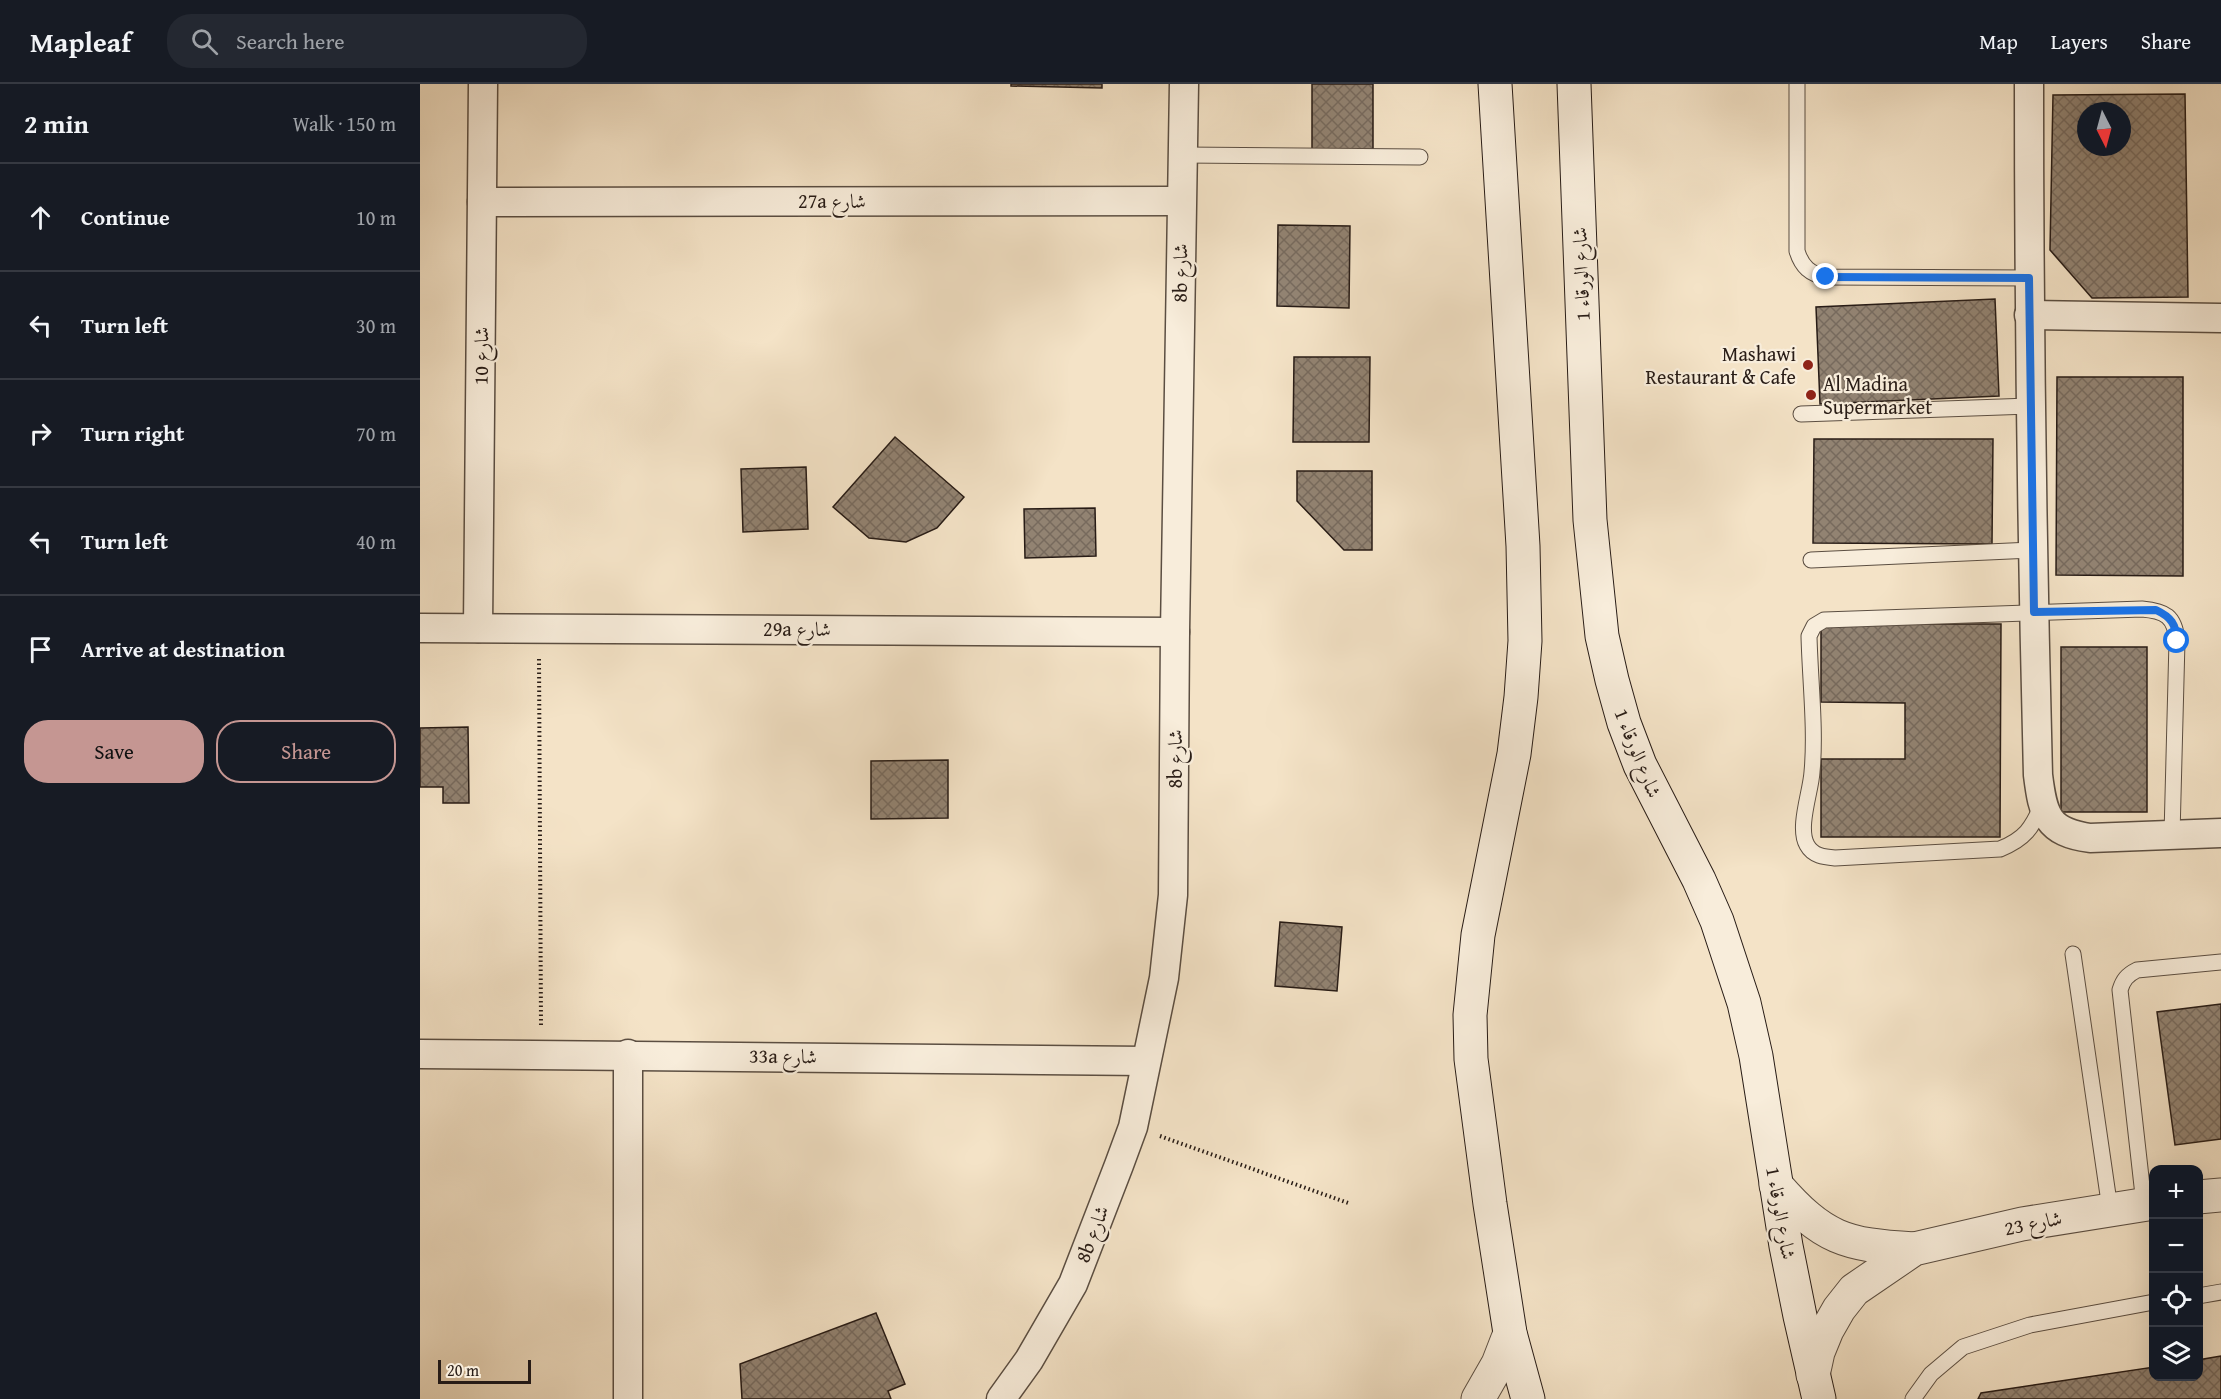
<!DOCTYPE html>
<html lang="en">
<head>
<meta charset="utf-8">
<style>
	body { margin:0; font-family:"Gentium Book Plus",Amiri,serif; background:#242831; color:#f1f3f6 }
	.controls { position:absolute; right:18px; bottom:18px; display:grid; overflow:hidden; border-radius:12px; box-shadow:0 6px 24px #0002 }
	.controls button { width:54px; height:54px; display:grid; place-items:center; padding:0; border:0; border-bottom:2px solid #363941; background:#171b24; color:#f1f3f6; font:30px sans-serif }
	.compass { position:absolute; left:1657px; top:18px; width:54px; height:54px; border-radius:50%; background:#171b24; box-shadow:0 6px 24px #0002; rotate:174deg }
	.scale { position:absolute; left:18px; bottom:15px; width:93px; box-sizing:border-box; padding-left:6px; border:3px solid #281c16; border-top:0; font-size:16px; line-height:21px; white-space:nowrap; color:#281c16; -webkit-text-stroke:4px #f8eddb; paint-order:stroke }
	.stop { position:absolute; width:18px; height:18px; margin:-14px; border:4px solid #1a73e8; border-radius:50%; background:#fff }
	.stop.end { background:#1a73e8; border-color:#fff; box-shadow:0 2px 6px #0008 }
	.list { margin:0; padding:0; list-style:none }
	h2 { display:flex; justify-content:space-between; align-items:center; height:78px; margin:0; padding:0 24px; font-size:26px }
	h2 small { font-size:20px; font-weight:400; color:#9ea1a6 }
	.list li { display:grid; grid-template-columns:39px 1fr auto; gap:18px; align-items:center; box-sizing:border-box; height:108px; padding:0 24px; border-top:2px solid #363941 }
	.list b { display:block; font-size:22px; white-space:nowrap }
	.list em { font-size:20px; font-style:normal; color:#9ea1a6 }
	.actions { display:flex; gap:12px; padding:18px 24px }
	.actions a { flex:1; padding:14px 0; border:2px solid #c59692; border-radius:24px; text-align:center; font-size:21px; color:#c59692 }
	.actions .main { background:#c59692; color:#111 }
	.icon { flex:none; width:33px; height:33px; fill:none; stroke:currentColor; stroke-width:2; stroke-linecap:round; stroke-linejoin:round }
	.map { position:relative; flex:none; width:1801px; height:1315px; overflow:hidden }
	header { display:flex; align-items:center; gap:36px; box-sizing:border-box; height:84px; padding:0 30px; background:#171b24; border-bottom:2px solid #363941 }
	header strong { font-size:28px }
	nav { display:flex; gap:33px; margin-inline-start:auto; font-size:21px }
	.search { width:420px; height:54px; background:#242831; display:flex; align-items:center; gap:15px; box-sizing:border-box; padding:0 21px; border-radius:24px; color:#9ea1a6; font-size:22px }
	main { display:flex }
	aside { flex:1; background:#171b24 }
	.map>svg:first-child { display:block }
	.building { fill:url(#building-cross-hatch); stroke:#281c16; stroke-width:1.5; fill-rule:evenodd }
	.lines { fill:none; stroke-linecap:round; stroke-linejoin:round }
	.service-casing { stroke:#5b4e42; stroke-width:17 }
	.minor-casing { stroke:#5b4e42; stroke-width:31 }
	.tertiary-casing { stroke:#5b4e42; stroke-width:35 }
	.secondary-casing { stroke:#281c16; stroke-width:35 }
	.path { stroke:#281c16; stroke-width:4; stroke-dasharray:1.5 3; stroke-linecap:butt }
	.service { stroke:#f8eddb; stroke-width:15 }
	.minor { stroke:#f8eddb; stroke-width:28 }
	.tertiary { stroke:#f8eddb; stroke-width:33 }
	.secondary { stroke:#f8eddb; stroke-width:33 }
	.route { stroke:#1a73e8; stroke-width:8 }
	.poi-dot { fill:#8f2418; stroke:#f8eddb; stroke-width:2 }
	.labels { text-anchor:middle; stroke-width:4.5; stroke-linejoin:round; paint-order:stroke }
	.street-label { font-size:20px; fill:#281c16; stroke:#f8eddb }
	.poi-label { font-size:20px; fill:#281c16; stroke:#f8eddb; text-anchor:end }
</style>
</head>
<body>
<header>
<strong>Mapleaf</strong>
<div class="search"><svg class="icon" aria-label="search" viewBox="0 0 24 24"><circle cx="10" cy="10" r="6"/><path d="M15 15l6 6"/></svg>Search here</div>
<nav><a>Map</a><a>Layers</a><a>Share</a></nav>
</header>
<main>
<aside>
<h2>2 min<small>Walk · 150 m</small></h2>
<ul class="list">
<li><svg class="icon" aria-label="ahead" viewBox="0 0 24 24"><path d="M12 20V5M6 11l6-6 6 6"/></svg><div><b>Continue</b></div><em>10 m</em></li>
<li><svg class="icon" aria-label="left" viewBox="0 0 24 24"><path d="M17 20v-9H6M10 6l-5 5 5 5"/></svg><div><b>Turn left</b></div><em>30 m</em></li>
<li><svg class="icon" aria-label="right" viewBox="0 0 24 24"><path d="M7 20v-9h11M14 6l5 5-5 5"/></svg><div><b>Turn right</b></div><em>70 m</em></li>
<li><svg class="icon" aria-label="left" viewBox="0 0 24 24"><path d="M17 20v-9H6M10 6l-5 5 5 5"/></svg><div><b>Turn left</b></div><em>40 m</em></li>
<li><svg class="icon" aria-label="arrive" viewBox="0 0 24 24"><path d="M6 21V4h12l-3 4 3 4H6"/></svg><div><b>Arrive at destination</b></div></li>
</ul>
<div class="actions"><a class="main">Save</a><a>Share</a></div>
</aside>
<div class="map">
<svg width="1801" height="1315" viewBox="0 0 1801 1315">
	<defs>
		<pattern id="building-cross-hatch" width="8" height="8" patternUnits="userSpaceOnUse" patternTransform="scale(1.5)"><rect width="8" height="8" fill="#928372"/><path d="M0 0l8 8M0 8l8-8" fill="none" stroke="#776a5d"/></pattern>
	</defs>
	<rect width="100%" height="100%" fill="#f4e3c7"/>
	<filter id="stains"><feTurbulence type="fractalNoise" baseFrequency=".00333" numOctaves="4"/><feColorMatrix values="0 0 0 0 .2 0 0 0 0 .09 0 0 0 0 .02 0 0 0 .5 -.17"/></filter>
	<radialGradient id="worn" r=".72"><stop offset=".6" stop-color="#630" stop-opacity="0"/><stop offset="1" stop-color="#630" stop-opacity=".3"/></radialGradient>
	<!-- building -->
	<g class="building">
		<path d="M591,0H682V4L591,2Z"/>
		<path d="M892,0H953V70L892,71Z"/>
		<path d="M1765,10L1768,213L1672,214L1630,166L1633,11ZM1666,27H1702V63H1666Z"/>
		<path d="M858,141L930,142L929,224L857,222Z"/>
		<path d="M1575,215L1579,312L1400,320L1396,223Z"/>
		<path d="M874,273H950L949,358H873Z"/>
		<path d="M1637,293H1763V492L1636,491Z"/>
		<path d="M475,353L544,413L517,444L486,458L449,454L413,423Z"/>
		<path d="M1394,355H1573L1572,460L1393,459Z"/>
		<path d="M386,383L388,445L323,448L321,385Z"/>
		<path d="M877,387H952V466H924L877,417Z"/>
		<path d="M675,424L676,472L605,474L604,425Z"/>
		<path d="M1401,540H1581L1580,753H1401V675H1485V619L1401,618Z"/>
		<rect x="1641" y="563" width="86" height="165"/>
		<path d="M48,643L49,719H23V703H0V644Z"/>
		<path d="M528,676V734L451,735V677Z"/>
		<path d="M860,838L922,843L917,907L855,902Z"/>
		<path d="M1801,920V1055L1755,1061L1737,928Z"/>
		<path d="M456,1229L485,1300L468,1307L471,1315H322L320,1280Z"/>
		<path d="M1801,1272V1315H1558L1561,1309L1734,1283V1292H1778V1276Z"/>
	</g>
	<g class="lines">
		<!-- service casing -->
		<g class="service-casing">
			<g id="service">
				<path d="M1377,0V167C1382,183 1390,190 1406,193L1609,194"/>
				<path d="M763,71L1000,73"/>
				<path d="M1381,330L1610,322"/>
				<path d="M1391,476L1612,466"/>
				<path d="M1622,721C1612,744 1605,755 1580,765L1415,774C1404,773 1393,772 1387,761C1377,744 1391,707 1392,688C1396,646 1390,595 1389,552L1394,542L1404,536L1722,525C1745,527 1755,532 1757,557L1752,751"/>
				<path d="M1653,870L1690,1125"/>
				<path d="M1724,1120L1700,906C1703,896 1707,891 1717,886L1801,878"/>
				<path d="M1778,1212L1801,1208"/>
				<path d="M1493,1315L1511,1290L1543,1263L1610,1241L1734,1218"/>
			</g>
		</g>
		<!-- minor casing -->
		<g class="minor-casing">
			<g id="minor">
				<path d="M1609,0C1609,230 1612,461 1618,691C1623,731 1627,748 1670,754L1801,749"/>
				<path d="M62,118L761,117"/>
				<path d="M1609,231L1801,234"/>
				<path d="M0,544L755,548"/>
				<path d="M58,544L63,0"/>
				<path d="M0,970L726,977"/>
				<path d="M208,1315V970"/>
				<path d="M581,1315L609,1276L653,1200L699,1081L713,1043L744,894L753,811L755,548L764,0"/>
			</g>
		</g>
		<!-- tertiary casing -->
		<g class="tertiary-casing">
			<g id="tertiary">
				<path d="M1356,1101C1403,1155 1425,1161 1494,1165"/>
				<path d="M1778,1113L1801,1111"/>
				<path d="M1393,1291L1398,1268L1407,1246L1419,1225L1434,1206L1494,1165L1602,1140L1734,1119"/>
				<path d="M1058,1315L1078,1280L1090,1249"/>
			</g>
		</g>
		<!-- secondary casing -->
		<g class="secondary-casing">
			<g id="secondary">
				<path d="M1075,0L1103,462L1105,557L1101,613L1094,670L1058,851L1050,931L1051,975L1070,1120L1090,1249L1108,1315"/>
				<path d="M1154,0L1170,436L1182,552L1192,596L1204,639L1220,681L1279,796L1297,837L1324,919L1336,972L1366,1162L1380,1232L1399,1315"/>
			</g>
		</g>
		<!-- path -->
		<g class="path">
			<path d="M119,575L121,942"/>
			<path d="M740,1052L928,1119"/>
		</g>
		<!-- service -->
		<use href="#service" class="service"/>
		<!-- minor -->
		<use href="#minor" class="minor"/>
		<!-- tertiary -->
		<use href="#tertiary" class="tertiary"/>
		<!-- secondary -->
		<use href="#secondary" class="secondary"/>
	</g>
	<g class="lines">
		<!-- route -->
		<path class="route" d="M1406,193L1609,194L1614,528L1736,526C1751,533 1756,540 1757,557"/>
	</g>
	<!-- markers -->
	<g class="poi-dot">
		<circle cx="1388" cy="281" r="6"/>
		<circle cx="1391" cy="311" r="6"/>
	</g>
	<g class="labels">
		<!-- street labels -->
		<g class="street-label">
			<text x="412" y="124">27a شارع</text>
			<text transform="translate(760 189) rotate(-89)" y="7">8b شارع</text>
			<text transform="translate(1161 190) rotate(-92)" y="7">شارع الورقاء 1</text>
			<text transform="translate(61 272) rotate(-89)" y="7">شارع 10</text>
			<text x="377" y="552">29a شارع</text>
			<text transform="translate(1218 669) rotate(68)" y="7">شارع الورقاء 1</text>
			<text transform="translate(755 675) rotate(-90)" y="7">8b شارع</text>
			<text transform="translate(363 972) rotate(1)" y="7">33a شارع</text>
			<text transform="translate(1361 1129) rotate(80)" y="7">شارع الورقاء 1</text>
			<text transform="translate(1613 1139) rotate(-11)" y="7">شارع 23</text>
			<text transform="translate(672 1150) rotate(-69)" y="7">8b شارع</text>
		</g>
		<!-- poi labels -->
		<g class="poi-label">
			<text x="1376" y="277">Mashawi<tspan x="1376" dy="23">Restaurant &amp; Cafe</tspan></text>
			<text x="1403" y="307" text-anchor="start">Al Madina<tspan x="1403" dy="23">Supermarket</tspan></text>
		</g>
	</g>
	<rect width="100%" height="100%" filter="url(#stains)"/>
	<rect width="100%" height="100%" fill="url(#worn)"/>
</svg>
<div class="controls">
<button>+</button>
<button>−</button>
<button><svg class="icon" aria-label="locate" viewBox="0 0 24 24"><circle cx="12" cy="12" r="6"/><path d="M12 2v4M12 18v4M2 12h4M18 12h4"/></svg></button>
<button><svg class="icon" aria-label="layers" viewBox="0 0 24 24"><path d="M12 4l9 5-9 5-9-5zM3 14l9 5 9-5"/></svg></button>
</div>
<svg class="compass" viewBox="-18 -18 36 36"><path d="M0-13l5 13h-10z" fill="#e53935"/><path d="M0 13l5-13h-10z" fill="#9ea1a6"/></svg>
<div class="scale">20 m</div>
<div class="stop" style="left:1757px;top:557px"></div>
<div class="stop end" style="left:1406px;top:193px"></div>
</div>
</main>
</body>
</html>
